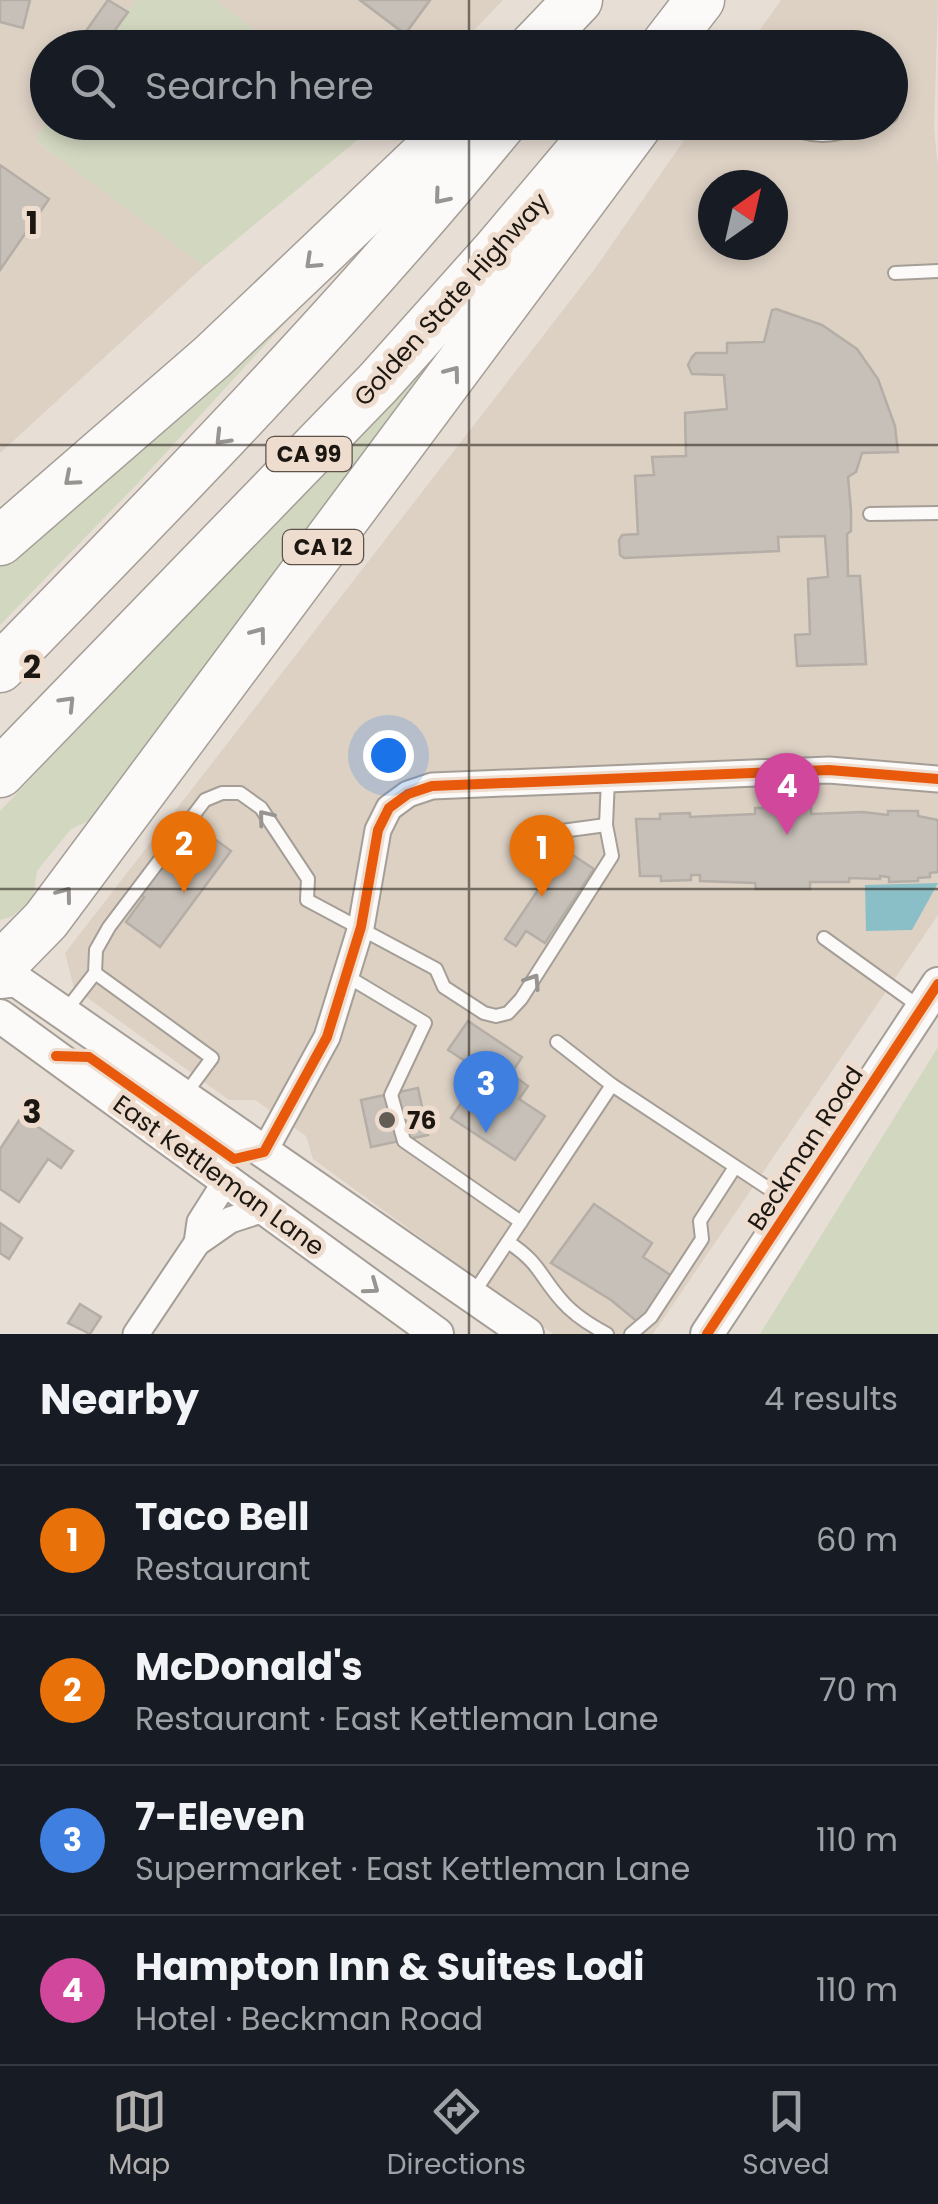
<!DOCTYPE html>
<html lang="en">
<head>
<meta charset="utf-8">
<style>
	body { margin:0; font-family:Poppins,sans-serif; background:#242831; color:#f1f3f6 }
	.compass { position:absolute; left:698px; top:170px; width:90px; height:90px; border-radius:50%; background:#171b24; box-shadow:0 5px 15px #0003; rotate:34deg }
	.you { position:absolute; left:388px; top:755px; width:35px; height:35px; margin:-25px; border:8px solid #fff; border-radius:50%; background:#1a73e8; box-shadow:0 0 0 15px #1a73e833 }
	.badge { display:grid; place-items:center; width:65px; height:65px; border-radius:50%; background:#b2b0ae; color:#fff; font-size:32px; font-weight:700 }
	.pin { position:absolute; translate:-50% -82px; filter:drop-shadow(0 2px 5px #0008) }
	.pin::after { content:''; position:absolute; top:52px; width:35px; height:30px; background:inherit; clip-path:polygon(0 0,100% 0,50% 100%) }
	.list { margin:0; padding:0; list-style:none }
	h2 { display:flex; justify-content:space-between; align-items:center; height:130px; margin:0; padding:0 40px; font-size:42px }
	h2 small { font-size:32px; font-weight:400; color:#9ea1a6 }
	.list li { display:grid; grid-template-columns:65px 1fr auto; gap:30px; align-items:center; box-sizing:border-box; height:150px; padding:0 40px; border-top:2px solid #363941 }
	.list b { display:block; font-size:38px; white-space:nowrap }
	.list p { margin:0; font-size:32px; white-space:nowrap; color:#9ea1a6 }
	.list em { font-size:32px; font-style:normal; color:#9ea1a6 }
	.icon { flex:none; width:55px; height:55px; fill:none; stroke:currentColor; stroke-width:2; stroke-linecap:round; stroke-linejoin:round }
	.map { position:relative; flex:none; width:938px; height:1334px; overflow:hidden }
	.search { position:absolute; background:#171b24; box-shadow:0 5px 15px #0003; left:30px; right:30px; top:30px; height:110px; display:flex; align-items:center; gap:25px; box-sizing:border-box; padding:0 35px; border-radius:55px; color:#9ea1a6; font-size:38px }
	.sheet { height:730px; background:#171b24 }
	nav { display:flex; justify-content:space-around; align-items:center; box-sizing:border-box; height:140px; border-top:2px solid #363941; background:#171b24; font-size:28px; color:#9ea1a6 }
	nav a { display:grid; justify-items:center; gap:5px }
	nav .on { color:#b2b0ae }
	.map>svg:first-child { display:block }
	.commercial { fill:#ddd1c4; fill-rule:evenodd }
	.green { fill:#d2d7c0 }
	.water { fill:#8bbfc7 }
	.building { fill:#c7c0b8; stroke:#b4aea7; stroke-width:2.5 }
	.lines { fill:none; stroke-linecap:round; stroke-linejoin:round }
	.service-casing { stroke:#a59e97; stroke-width:16 }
	.minor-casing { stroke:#a59e97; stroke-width:29 }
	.tertiary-casing { stroke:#a59e97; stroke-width:36 }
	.motorway-casing { stroke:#a59e97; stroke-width:51 }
	.service { stroke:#fbfaf9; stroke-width:12 }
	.minor { stroke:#fbfaf9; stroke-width:25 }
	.tertiary { stroke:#fbfaf9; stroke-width:32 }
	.motorway { stroke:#fbfaf9; stroke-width:48 }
	.cycleway-casing { stroke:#eeddce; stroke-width:16 }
	.cycleway { stroke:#e8590c; stroke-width:10 }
	.oneway { stroke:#979491 }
	.grid { fill:none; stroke:#1d1711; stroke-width:2.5; stroke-opacity:0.55 }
	.poi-dot { fill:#645d56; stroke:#eeddce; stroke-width:4 }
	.labels { text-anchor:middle; stroke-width:10; stroke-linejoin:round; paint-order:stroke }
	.shield { fill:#eeddce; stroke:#5c524a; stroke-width:2.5 }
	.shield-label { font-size:22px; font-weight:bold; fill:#1d1711 }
	.street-label { font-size:25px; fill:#1d1711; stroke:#eeddce }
	.poi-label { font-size:25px; font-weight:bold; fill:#1d1711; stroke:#eeddce; text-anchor:start }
	.grid-label { font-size:32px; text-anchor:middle; font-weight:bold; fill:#1d1711; stroke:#eeddce; stroke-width:10; stroke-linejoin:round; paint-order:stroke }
</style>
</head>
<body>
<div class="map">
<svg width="938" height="1334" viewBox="0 0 938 1334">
	<rect width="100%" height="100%" fill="#e7ded5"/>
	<!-- commercial -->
	<g class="commercial">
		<path d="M0,0H137L103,47L48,48V122L35,140L204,266L0,453Z"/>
		<path d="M215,0H503L457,48L277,47Z"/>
		<path d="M781,0H938L934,128L938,167V915L653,1334H553L313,1159L306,1136L255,1100H229L74,988L65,953L594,270L696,123L890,122V48L748,47ZM713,185H773V245H713Z"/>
	</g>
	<!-- green -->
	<g class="green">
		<path d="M137,0H215L277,47H103Z"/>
		<path d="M48,122H375L377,124L204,266L35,140Z"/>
		<path d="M509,263L99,816L71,829L37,871L33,898L11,917L0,920V811L247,551Z"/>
		<path d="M311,295L138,483L0,625V557Z"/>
		<path d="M938,1047V1334H760Z"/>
	</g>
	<!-- water -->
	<path class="water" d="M938,883L912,930L866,931L865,885Z"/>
	<!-- building -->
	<g class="building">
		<path d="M0,0H30L23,28L0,22Z"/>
		<path d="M108,0L128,12L102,48H85L78,42Z"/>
		<path d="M360,0H430L405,34Z"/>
		<path d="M360,0H430L405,34Z"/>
		<path d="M0,165L49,199L0,270Z"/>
		<path d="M776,309L822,325L857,349L878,379L895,426L898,452L862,453L856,472L848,477L851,510V531L847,534L848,576H860L866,664L797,666L795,635L810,634L808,579L828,577L825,536L778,537L779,551L624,558L620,555L619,540L622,535L638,534L635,476L654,475L652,457L686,456L685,413L727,409L724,375L692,374L688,365L692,357L696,353H727V343L764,342L772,310Z"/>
		<path d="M767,805L811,808V814L863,812L888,815V811H918V816L938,820V872L930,873V877L918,878V881L889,882V877L880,876V879L849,878V882H810V889H756L755,883L700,881V875H691V880L661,881V876H640L636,819H660V814L690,813V817L755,814V808H767Z"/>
		<path d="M198,827L231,851L160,947L126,922L144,897L137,892L172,846L180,852Z"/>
		<path d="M565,850L594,869L545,943L526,931L516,946L505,939Z"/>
		<path d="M468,1021L522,1057L511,1074L528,1086L519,1099L545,1116L515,1160L451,1118L482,1072L448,1050Z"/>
		<path d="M418,1088L428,1135L371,1147L361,1100Z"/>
		<path d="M22,1116L73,1151L61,1168L48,1159L19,1202L0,1189V1149Z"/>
		<path d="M594,1204L652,1243L643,1257L672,1276L640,1324L611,1300L551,1263Z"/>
		<path d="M0,1223L22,1238L9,1259L0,1253Z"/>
		<path d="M80,1304L101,1317L90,1334L68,1323Z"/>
	</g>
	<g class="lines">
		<!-- service casing -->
		<g class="service-casing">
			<g id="service">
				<path d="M890,116L891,115"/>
				<path d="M781,122C817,143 836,135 874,122"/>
				<path d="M895,273L938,271"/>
				<path d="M870,514L938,513"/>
				<path d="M525,836L606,825"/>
				<path d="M824,938L920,1007"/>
				<path d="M95,973L212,1058L184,1096"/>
				<path d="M345,975L425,1023L391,1095L404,1141L521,1222"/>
				<path d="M64,1013L95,973L96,950L109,927L205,800L222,793H240L261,808L308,879L307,900L436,969L444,987L484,1013L496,1016L508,1013L521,999L612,856L606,825L608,779"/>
				<path d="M557,1042L612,1085L789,1202"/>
				<path d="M508,1242C540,1263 539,1275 562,1301C574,1315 590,1325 607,1334"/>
				<path d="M473,1294L612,1085"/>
				<path d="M631,1334L651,1317L702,1239L700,1221L735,1167"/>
			</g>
		</g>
		<!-- minor casing -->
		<g class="minor-casing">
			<g id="minor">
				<path d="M264,1152L327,1037L361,927L378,830L389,808L408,794L432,786L829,770L938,779"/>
				<path d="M197,1243L200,1222L226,1181"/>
				<path d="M136,1334L197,1243L230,1220L264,1209"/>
			</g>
		</g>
		<!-- tertiary casing -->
		<g class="tertiary-casing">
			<g id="tertiary">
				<path d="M0,982L16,980L527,1334"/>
				<path d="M0,1016L437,1334"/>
				<path d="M707,1334L938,984"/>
			</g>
		</g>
		<!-- motorway casing -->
		<g class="motorway-casing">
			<g id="motorway">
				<path d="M532,48L578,0"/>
				<path d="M663,48L700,0"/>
				<path d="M0,541L212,357L459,122"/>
				<path d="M0,668C173,491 346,314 503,122"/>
				<path d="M0,773L378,383L497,250L594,135"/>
				<path d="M0,967L46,920L640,122"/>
			</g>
		</g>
		<!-- service -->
		<use href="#service" class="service"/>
		<!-- minor -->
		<use href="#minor" class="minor"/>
		<!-- tertiary -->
		<use href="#tertiary" class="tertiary"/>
		<!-- motorway -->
		<use href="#motorway" class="motorway"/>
		<!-- cycleway casing -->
		<g class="cycleway-casing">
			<g id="cycleway">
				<path d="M56,1056L89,1057L234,1159L264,1152L327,1037L361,927L378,830L389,808L408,794L432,786L829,770L938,779"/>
				<path d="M707,1334L938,984"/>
			</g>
		</g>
		<!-- cycleway -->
		<use href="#cycleway" class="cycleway"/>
	</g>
	<!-- one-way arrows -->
	<defs><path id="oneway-chevron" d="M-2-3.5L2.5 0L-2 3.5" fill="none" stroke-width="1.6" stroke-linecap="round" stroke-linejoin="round" transform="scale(2.5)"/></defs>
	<g class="oneway">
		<use href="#oneway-chevron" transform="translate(441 197) rotate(130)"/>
		<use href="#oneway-chevron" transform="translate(312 262) rotate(137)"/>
		<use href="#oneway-chevron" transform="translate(453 373) rotate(-53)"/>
		<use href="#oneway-chevron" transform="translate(222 438) rotate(134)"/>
		<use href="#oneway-chevron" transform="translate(71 479) rotate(139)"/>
		<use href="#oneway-chevron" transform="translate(259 634) rotate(-53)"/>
		<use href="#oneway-chevron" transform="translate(68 703) rotate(-46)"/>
		<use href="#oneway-chevron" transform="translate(265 817) rotate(-129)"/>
		<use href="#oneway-chevron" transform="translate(65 894) rotate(-53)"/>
		<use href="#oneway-chevron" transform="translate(533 981) rotate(-57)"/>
		<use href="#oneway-chevron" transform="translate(372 1287) rotate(36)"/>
	</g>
	<!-- grid -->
	<path class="grid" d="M469,0V48M469,122V1334M0,445H938M0,889H938"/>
	<!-- markers -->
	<circle class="poi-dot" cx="387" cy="1120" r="10"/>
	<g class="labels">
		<!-- shield labels -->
		<g class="shield">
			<rect x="266.5" y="437" width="85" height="34" rx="8"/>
			<rect x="283" y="530" width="80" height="34" rx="8"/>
		</g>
		<g class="shield-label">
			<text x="309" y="462">CA 99</text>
			<text x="323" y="555">CA 12</text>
		</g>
		<!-- street labels -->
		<g class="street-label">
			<text transform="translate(451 299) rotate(-48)" y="9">Golden State Highway</text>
			<text transform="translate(805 1148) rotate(-57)" y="9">Beckman Road</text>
			<text transform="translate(219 1175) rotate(36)" y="9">East Kettleman Lane</text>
		</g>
		<!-- poi labels -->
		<g class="poi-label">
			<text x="407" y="1129">76</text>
		</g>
	</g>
	<g class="grid-label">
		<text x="32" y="234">1</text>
		<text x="32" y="678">2</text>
		<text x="32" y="1123">3</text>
	</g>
</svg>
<svg class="compass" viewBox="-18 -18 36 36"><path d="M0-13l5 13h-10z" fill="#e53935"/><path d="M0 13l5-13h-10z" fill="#9ea1a6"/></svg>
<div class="you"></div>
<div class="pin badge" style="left:542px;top:897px;background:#e8710a">1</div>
<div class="pin badge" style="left:184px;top:893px;background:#e8710a">2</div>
<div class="pin badge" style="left:486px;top:1133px;background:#3f7fe0">3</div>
<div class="pin badge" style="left:787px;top:835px;background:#d1479c">4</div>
<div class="search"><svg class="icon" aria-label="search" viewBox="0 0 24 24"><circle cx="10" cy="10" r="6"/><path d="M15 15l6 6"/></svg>Search here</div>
</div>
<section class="sheet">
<h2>Nearby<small>4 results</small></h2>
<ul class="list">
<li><span class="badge" style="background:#e8710a">1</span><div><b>Taco Bell</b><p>Restaurant</p></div><em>60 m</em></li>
<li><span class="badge" style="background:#e8710a">2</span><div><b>McDonald's</b><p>Restaurant · East Kettleman Lane</p></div><em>70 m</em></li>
<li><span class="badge" style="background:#3f7fe0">3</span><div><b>7-Eleven</b><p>Supermarket · East Kettleman Lane</p></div><em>110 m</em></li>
<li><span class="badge" style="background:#d1479c">4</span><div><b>Hampton Inn &amp; Suites Lodi</b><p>Hotel · Beckman Road</p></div><em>110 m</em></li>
</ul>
</section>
<nav>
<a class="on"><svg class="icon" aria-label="map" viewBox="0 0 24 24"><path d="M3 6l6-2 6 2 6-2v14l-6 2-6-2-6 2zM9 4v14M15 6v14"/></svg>Map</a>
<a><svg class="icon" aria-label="directions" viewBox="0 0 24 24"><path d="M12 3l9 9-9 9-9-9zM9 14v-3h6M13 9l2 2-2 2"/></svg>Directions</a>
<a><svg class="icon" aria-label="saved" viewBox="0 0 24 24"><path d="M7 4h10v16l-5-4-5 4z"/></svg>Saved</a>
</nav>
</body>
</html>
